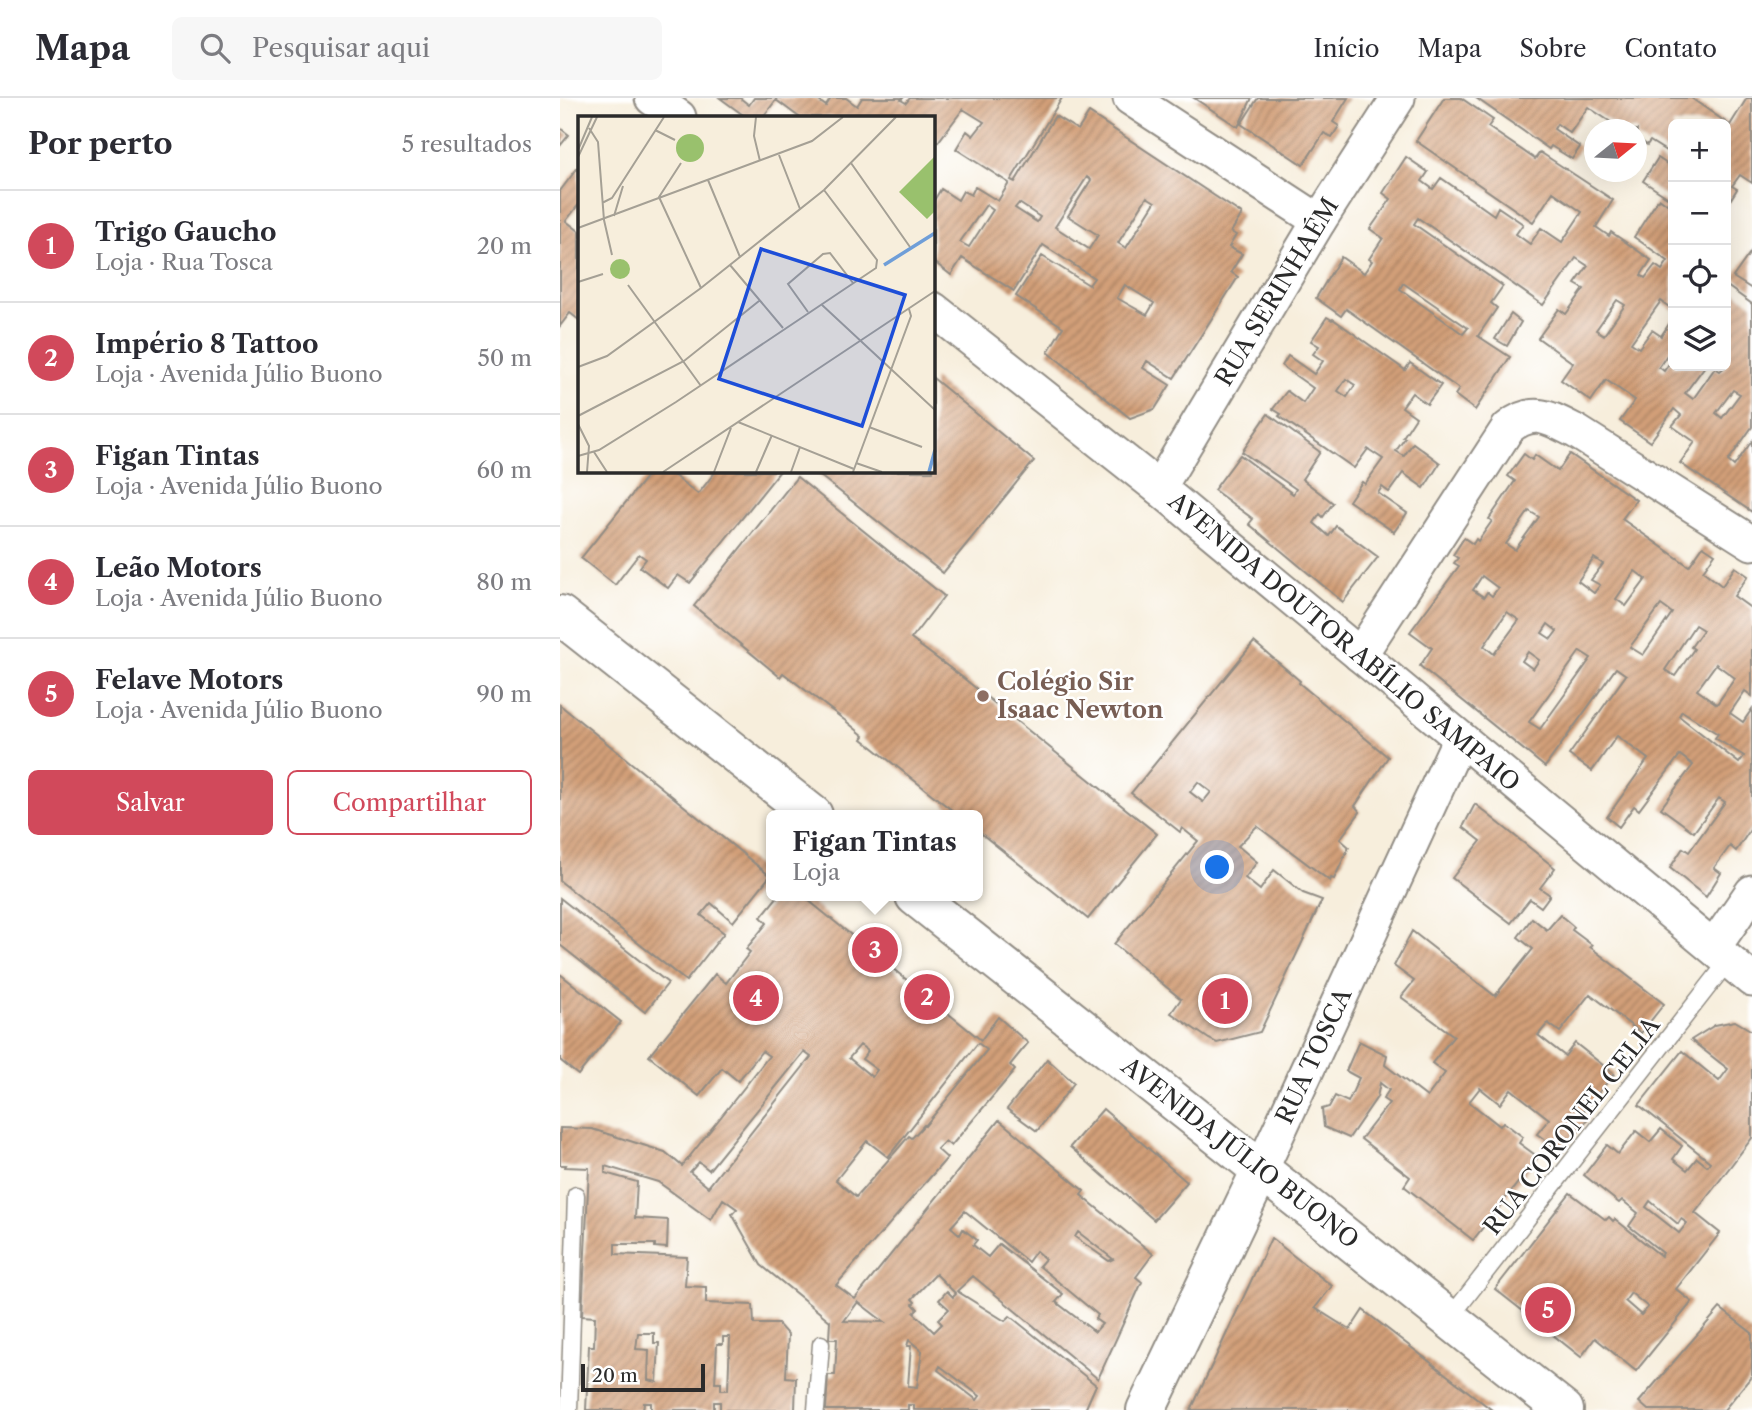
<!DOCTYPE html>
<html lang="pt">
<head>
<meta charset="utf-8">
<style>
	body { margin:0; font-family:"Libre Caslon Text",serif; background:#f7f7f7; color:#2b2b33 }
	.controls { position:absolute; right:21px; top:21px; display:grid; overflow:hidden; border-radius:10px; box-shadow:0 7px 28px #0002 }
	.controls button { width:63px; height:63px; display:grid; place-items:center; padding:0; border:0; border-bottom:2px solid #e1e1e2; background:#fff; color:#2b2b33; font:35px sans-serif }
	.compass { position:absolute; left:1024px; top:21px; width:63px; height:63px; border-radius:50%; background:#fff; box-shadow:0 7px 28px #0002; rotate:72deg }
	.scale { position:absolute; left:21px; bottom:18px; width:124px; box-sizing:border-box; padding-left:7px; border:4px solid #2b2b2b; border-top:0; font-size:19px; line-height:24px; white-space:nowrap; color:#2b2b2b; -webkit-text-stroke:5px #fff; paint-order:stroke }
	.you { position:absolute; left:658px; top:770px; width:24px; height:24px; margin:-18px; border:5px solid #fff; border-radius:50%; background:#1a73e8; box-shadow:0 0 0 10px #1a73e833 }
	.badge { display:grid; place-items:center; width:46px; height:46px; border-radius:50%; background:#d1495b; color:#fff; font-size:23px; font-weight:700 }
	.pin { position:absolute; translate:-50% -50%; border:4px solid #fff; box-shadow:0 2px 7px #0006 }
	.popup { position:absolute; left:206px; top:712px; width:217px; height:91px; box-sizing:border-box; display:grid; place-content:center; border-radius:10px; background:#fff; filter:drop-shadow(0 2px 5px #0005); font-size:23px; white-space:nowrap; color:#7c7c81 }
	.popup b { font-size:26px; color:#2b2b33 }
	.popup::after { content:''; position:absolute; left:50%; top:100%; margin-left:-14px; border:14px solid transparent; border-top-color:#fff }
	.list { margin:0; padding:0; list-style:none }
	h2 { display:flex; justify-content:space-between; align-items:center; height:91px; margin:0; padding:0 28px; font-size:30px }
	h2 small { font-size:23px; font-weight:400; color:#7c7c81 }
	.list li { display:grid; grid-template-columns:46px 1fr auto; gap:21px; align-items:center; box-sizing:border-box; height:112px; padding:0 28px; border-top:2px solid #e1e1e2 }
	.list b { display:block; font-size:26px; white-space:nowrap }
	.list p { margin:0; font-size:23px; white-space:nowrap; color:#7c7c81 }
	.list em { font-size:23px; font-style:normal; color:#7c7c81 }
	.actions { display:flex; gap:14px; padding:21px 28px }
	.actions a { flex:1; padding:16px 0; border:2px solid #d1495b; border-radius:10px; text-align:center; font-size:24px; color:#d1495b }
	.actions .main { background:#d1495b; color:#fff }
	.icon { flex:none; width:38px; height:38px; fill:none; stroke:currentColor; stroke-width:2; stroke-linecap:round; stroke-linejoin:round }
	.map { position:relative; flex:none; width:1192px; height:1312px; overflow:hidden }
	header { display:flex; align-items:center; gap:42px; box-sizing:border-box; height:98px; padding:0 35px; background:#fff; border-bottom:2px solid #e1e1e2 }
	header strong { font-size:33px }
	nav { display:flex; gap:38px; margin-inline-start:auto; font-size:24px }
	.search { width:490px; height:63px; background:#f7f7f7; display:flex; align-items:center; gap:18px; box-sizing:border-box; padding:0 24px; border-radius:10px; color:#7c7c81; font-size:26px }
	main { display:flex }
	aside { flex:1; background:#fff }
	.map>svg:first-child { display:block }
	.building { fill:url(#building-hatch); fill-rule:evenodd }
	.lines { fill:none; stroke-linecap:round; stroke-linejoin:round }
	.service-casing { stroke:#918c84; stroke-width:19 }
	.minor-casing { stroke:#918c84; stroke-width:37 }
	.tertiary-casing { stroke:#918c84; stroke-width:42 }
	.secondary-casing { stroke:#918c84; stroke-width:42 }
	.service { stroke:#fff; stroke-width:16 }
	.minor { stroke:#fff; stroke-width:33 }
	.tertiary { stroke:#fff; stroke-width:38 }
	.secondary { stroke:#fff; stroke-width:38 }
	.education-dot { fill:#8d6e63; stroke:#fff; stroke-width:2.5 }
	.labels { text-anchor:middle; stroke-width:5; stroke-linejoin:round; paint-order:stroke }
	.street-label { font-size:24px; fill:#2b2b2b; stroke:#fff }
	.education-label { font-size:24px; font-weight:bold; fill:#785e54; stroke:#fff; text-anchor:start }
	.inset-river { fill:none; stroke:#6f9ed8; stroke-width:3.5 }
	.inset-road { fill:none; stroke:#a5a095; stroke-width:2 }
	.view { fill:#1d4ed8; fill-opacity:0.15; stroke:#1d4ed8; stroke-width:3.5 }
	.inset-edge { fill:none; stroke:#2b2b2b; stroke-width:3.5 }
</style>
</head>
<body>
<header>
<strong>Mapa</strong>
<div class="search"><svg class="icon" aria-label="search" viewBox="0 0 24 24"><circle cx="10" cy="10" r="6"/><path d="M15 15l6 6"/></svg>Pesquisar aqui</div>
<nav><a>Início</a><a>Mapa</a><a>Sobre</a><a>Contato</a></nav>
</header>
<main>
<aside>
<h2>Por perto<small>5 resultados</small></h2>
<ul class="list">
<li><span class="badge">1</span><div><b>Trigo Gaucho</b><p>Loja · Rua Tosca</p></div><em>20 m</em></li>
<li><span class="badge">2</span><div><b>Império 8 Tattoo</b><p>Loja · Avenida Júlio Buono</p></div><em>50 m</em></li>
<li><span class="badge">3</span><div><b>Figan Tintas</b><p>Loja · Avenida Júlio Buono</p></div><em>60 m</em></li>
<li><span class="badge">4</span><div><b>Leão Motors</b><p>Loja · Avenida Júlio Buono</p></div><em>80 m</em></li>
<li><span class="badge">5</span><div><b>Felave Motors</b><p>Loja · Avenida Júlio Buono</p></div><em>90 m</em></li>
</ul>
<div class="actions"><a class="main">Salvar</a><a>Compartilhar</a></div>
</aside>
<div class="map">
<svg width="1192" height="1312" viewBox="0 0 1192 1312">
	<defs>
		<pattern id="building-hatch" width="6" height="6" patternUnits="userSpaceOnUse" patternTransform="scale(1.75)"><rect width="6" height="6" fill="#d29f78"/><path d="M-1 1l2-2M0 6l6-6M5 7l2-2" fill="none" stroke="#ab8263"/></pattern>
	</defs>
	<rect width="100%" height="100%" fill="#fff"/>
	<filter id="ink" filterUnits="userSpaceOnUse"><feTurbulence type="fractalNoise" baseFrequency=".0143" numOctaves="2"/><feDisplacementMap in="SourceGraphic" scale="14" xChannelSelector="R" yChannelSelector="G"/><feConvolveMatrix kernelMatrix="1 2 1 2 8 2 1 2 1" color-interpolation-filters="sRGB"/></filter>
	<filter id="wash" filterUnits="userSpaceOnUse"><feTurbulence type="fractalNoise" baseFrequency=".00686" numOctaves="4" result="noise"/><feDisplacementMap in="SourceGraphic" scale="28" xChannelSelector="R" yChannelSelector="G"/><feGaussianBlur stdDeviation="1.57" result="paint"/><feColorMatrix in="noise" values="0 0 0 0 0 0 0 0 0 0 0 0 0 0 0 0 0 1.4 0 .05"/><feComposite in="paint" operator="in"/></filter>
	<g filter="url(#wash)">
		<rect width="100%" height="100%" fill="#f7eedc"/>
		<g id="blocks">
			<!-- building -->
			<g class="building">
				<path d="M160,0H180L189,7L194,0H255L266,8L271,0H286L297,8L302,0H343L341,2L346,5L350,0H502L451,82L455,84L495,18L518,32L529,15L682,116L671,134L676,137L669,149L682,156L671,174L678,179L614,280L587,263L583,270L610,287L595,311L570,320L488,254L503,229L456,198L482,158L529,187L534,180L483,147L454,193L402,160L391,177L373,163V104L381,91L398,102L403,93L411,97L415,89L438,103L449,85L396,51L407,33L413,38L424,24L403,11L378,44L373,40V19H239L216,2L203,19H186ZM527,79L531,82L508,118L538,137L529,151L495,129ZM587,99L595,104L566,150L558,145ZM459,105L480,119L477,124L455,110ZM426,107L433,112L409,149L400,144ZM565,187L594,205L587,217L557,200Z"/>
				<path d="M634,0H692L678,29Z"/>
				<path d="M698,0H788L773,24L779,28L772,39L764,35L743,67L681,26Z"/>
				<path d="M884,0H901L933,22L928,29L975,61L980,54L1053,102L1036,129L1049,138L1051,134L1091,162L1081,177L1085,180L1095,167L1102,172L1108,163L1074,139L1099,100L1110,108L1113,104V212L1101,203L1071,245L1079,250L1092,232L1101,238L1113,220V248L1099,269L1104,273L1113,260V268H1145L1125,295L1133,301L1155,270L1160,273L1166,268L1167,188L1192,206V329L1168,363L1174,368L1192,343V414L1120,365L1135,344L1112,328L1121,317L1114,311L1090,344L1060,323L1075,302L1046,282L1031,303L1001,282L1013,265L978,240L999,211L1006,216L1024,191L1015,186L1028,168L1016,160L983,207L858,120L854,126L943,188L931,205L937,210L918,238L950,259L915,312L895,297L899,291L786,211L781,218L756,200L781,159L804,175L812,163L809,161L823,140L810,131L831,101L823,95L846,59L868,74L862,83L873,91L881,80L934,117L938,109L963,126L956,136L970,146L981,130L1002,144L1022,114L993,94L973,124L856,43ZM843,185L908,230L903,236L840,191ZM1057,202L1065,207L1044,237L1036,232ZM1173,292L1180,296L1162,320L1156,315Z"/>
				<path d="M916,0H1131L1170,27L1187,0H1192V85L1180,77L1172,88L1177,91L1166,109V26H1113V52L1109,49L1106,53L1090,43L1087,47L1077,40V32H1063L1028,9L1010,35L997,26L994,31L1020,49L1012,61L991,48L989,51Z"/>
				<path d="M0,30L9,37L0,48Z"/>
				<path d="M1098,60L1113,70V103L1083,83Z"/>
				<path d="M19,68V106L6,123L19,133V222L10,215L0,228V93Z"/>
				<path d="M1192,152V191L1173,179Z"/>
				<path d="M951,216L961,224L947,248L935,241Z"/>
				<path d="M767,219L772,222L773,221L845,272L850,265L881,287L867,306L852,295L842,309L856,319L843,339L845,340L836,353L844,358L853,345L880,365L864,390L843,375L829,394L822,389L818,395L847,415L834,434L789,403L802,384L805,386L823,361L808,351L794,370L719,318L721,316L713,311L727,293L743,305L753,290L722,268L728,258L754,276L763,263L753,256L759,248L751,243ZM786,281L795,287L787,299L778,293Z"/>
				<path d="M373,280L474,363L383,475L254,373H373Z"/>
				<path d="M708,316L760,354L742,381L773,405L763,419L760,416L754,425L769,438L776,428L818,459L783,504L689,426L693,421L654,392L680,357L733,396L736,391L682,354Z"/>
				<path d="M964,356L972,362L975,357L998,373L1010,356L1076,402L1062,421L1129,468L1143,448L1155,456L1143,473L1162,488L1175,469L1188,478L1174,498L1192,511V598L1185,593L1170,615L1183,624L1192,611V729L1176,753L1170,748L1154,770L1161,775L1146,799L1110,770L1123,750L1129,754L1165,704L1159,700L1134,734L1101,710L1133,667L1120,657L1079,712L1074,708L1059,729L1047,719L1088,661L1057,638L1032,673L1009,657L1066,577L1056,570L985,669L860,568L872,550L850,534L899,468L894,465L898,460L893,457L904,440L913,446L916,441L918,443L932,423L929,421L955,383L948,378ZM969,413L979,419L955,452L946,446ZM1034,460L1043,466L1031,482L1040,487L1034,495L1018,483ZM1075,473L1086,481L1066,508L1056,501ZM922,478L938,490L932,498L927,494L924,499L913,492ZM1101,507L1112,515L1083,557L1070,549ZM947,514L959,522L934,556L924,548ZM988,526L997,533L991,541L982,535ZM1135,527L1143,532L1131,549L1134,551L1115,578L1105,572ZM1020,553L1031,560L980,631L969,624ZM968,554L979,562L973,571L962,563ZM1156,566L1175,580L1157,606L1137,592ZM1122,613L1158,636L1155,640L1184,658L1179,665L1119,618Z"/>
				<path d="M91,373H108L138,396L156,373H220L130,485L118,477L108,490L80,469L86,461L79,456L55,487L21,460Z"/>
				<path d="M237,379L384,498L351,541L402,579L597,736L528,821L418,733V717H398L302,641L304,638L287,624L223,575L220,579L134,508Z"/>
				<path d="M694,544L740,583L739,585L828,659L795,708L800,714L780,741L789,749L774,781L771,780L770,783L697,728L678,748L697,764L685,780L700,792L714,772L743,795L762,802L700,934L657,945L649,941L611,915L621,901L554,846L638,743L622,730L620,734L571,695ZM638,684L651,694L643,704L630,694Z"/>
				<path d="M0,607L210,778L173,824L151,805L141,817L164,835L126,883L0,783Z"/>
				<path d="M915,706L995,770L980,790L990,797L981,809L970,801L951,825L892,780L921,743L903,729Z"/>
				<path d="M218,798H243L421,942L438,919L468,945L450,967L455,972L391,1048L385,1043L377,1051L387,1060L276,1187L295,1201L439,1022L524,1093L521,1097L593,1156L576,1179L582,1184L538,1281L413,1178L397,1193L445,1223L450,1218L536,1287L525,1312H354V1307H348V1312H266L268,1277H275L277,1241H269L270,1223L201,1167L172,1116L177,1111L163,1101L151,1122L98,1084L45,1068V1075L77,1084L75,1120L108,1122L107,1150L95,1149V1146H55V1156L127,1159L125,1188L146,1189V1205L193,1207L194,1226H218L228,1237L226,1279L236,1280L235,1312H160V1304H154V1312H91V1305H84L83,1312H26L29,1248H34L35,1219L22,1218L29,1070L5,1069L6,1067H0V1030L32,1031L105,1054L122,1068L209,958L202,953L178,983L162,970L139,998L89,958L155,876L166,885L190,854L186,851L207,825L201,819ZM418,945L427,952L365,1028L364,1027L352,1040L349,1038L296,1099L276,1082L307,1043L328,1059ZM300,947L308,953L302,961L317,972L312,979L289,960ZM244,954L251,959L148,1089L130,1074L139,1064L149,1072ZM405,1113L468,1164L476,1153L485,1161L479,1168L538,1217L535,1221L542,1226L535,1234L496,1204L503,1196L439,1146L428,1159L413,1147L417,1142L403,1131L400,1137L391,1129ZM518,1134L553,1161L549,1163L515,1139ZM376,1176L396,1196L393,1199L387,1193L379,1202L389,1211L378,1222L382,1226L374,1234L354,1215L358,1211L353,1206L355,1204L352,1201ZM298,1204L324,1224L284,1223ZM78,1235H94V1245H99L97,1284L88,1282L89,1252L76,1251ZM163,1239H170L168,1292H161V1285H155L157,1246H163ZM349,1242L362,1253L357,1289L348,1288L351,1248H347ZM380,1268L420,1298L417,1302L378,1272Z"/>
				<path d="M0,800L108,885L85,914L0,847Z"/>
				<path d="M1000,817L1014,829L1012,832L1032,847L1030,849L1104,906L1081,935L1030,896L1000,934L988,925L978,937L1005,958L1015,945L1054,976L1022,1015L1029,1020L1002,1054L977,1036L989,1021L951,991L940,1006L920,990L909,1004L940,1028L943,1024L963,1039L959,1045L978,1059L913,1142L844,1088L850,1079L801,1041L829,1005L823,1001L829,992L820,985L817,999L789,1040L764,1029L762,1011L769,1009L775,998L788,1004L799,980L786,973L799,943L827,957L825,967L867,999L885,975L872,965L894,938L841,899L854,883L834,868L852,833L935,898L973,851L958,839L972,820L987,832Z"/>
				<path d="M0,876L61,924L18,977L0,962Z"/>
				<path d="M1175,923L1192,933V1040L1135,1115L1160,1135L1116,1191L1132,1204L1076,1273L1035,1240L1021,1259L935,1191L1010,1095L1046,1122L1049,1119L1053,1123L1055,1121L1101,1158L1103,1155L1069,1128L1078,1115L1062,1102L1059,1105L1024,1077L1047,1047L1058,1056L1076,1033L1090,1044L1101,1031L1122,1048L1113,1061L1127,1072L1137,1060L1147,1068L1150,1064L1079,1007L1122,953L1159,983L1168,971L1131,942L1155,927ZM1090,1103L1118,1126L1121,1121L1127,1125L1119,1135L1086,1109ZM1071,1195L1088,1209L1081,1217L1065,1203Z"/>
				<path d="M487,961L514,985L477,1033L447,1011Z"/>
				<path d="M543,1011L627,1084L594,1122L510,1049Z"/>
				<path d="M711,1140L772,1188L755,1210L790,1232L803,1212L932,1312H631Z"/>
				<path d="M1160,1210L1192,1235V1278L1164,1312H1088L1079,1304Z"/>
			</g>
		</g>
	</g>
	<g filter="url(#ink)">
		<use href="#blocks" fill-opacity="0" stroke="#918c84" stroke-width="2"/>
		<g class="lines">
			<!-- service casing -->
			<g class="service-casing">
				<g id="service">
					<path d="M889,1221L1169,862"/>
					<path d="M9,1312L16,1097"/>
					<path d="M256,1312L261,1246"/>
				</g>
			</g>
			<!-- minor casing -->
			<g class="minor-casing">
				<g id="minor">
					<path d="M92,0L119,19"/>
					<path d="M570,0L759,123"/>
					<path d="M373,211L599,390L1192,882"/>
					<path d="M599,390L759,123L838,0"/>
					<path d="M800,557L948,330C974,308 991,321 1017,334L1192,445"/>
					<path d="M1154,849L1192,794"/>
					<path d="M701,1072L900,640"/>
				</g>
			</g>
			<!-- tertiary casing -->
			<g class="tertiary-casing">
				<path id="tertiary" d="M586,1312L701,1072"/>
			</g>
			<!-- secondary casing -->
			<g class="secondary-casing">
				<g id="secondary">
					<path d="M0,517L253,717"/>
					<path d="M355,798L1004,1312"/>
				</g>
			</g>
			<!-- service -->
			<use href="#service" class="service"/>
			<!-- minor -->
			<use href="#minor" class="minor"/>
			<!-- tertiary -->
			<use href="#tertiary" class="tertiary"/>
			<!-- secondary -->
			<use href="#secondary" class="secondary"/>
		</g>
	</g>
	<!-- markers -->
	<circle class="education-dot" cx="423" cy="598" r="7"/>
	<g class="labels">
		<!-- street labels -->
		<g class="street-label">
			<text transform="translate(717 194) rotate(-59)" y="8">RUA SERINHAÉM</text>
			<text transform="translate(784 544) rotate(40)" y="8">AVENIDA DOUTOR ABÍLIO SAMPAIO</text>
			<text transform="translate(754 958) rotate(-65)" y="8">RUA TOSCA</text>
			<text transform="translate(1012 1028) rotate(-52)" y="8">RUA CORONEL CELIA</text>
			<text transform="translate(680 1055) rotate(38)" y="8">AVENIDA JÚLIO BUONO</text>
		</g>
		<!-- education labels -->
		<g class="education-label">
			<text x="437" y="592">Colégio Sir<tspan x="437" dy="28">Isaac Newton</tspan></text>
		</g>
	</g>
	<!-- overview -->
	<g transform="translate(18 18)">
		<rect width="357" height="357" fill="#f7eedc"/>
		<path d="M98 32a14 14 0 1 1 28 0a14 14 0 1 1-28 0ZM357,40V95L349,103L321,76ZM32 153a10 10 0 1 1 20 0a10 10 0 1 1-20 0Z" fill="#99c16d"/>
		<path class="inset-river" d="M306,149L357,117M351,356L357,334"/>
		<path class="inset-road" d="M178,1L176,20L182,45M11,12L20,26L26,104L34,139M77,14L97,24M0,34L14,1M201,39L222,93M0,41L19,1M103,47L81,81L123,172M273,47L332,131M130,64L162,141M24,87L34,82L86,1M36,100L45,70M0,112L234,25L265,1M152,149L205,212M0,166L25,158M50,169L123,270M243,188L357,294M230,196L210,168L245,138L252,137L275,167M0,251L29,240L123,172L246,74L318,1M0,300L106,245L181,185M160,306L276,353M0,308L11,330L9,356M291,311L344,331M16,336L29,356M0,340L21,334L98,286L298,152L299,144L246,74M278,347L304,356M85,356L357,175M136,356L153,312M178,356L194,319M213,356L222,331M275,356L333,200L331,193"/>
		<path class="view" d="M183,133L327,179L284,310L141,263Z"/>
		<rect width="357" height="357" class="inset-edge"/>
	</g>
</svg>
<div class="controls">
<button>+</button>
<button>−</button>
<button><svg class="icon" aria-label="locate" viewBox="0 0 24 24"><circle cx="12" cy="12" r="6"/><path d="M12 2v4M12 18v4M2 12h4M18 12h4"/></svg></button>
<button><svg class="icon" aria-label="layers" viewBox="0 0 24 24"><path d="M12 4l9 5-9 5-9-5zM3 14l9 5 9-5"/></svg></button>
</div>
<svg class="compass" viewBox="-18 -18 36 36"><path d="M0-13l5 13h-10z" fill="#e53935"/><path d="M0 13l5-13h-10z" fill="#7c7c81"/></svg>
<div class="scale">20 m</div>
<div class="you"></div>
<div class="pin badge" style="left:665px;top:903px">1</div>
<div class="pin badge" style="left:367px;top:899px">2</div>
<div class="pin badge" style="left:315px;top:852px">3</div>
<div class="popup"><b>Figan Tintas</b>Loja</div>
<div class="pin badge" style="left:196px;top:900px">4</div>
<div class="pin badge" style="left:988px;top:1212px">5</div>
</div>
</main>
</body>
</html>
